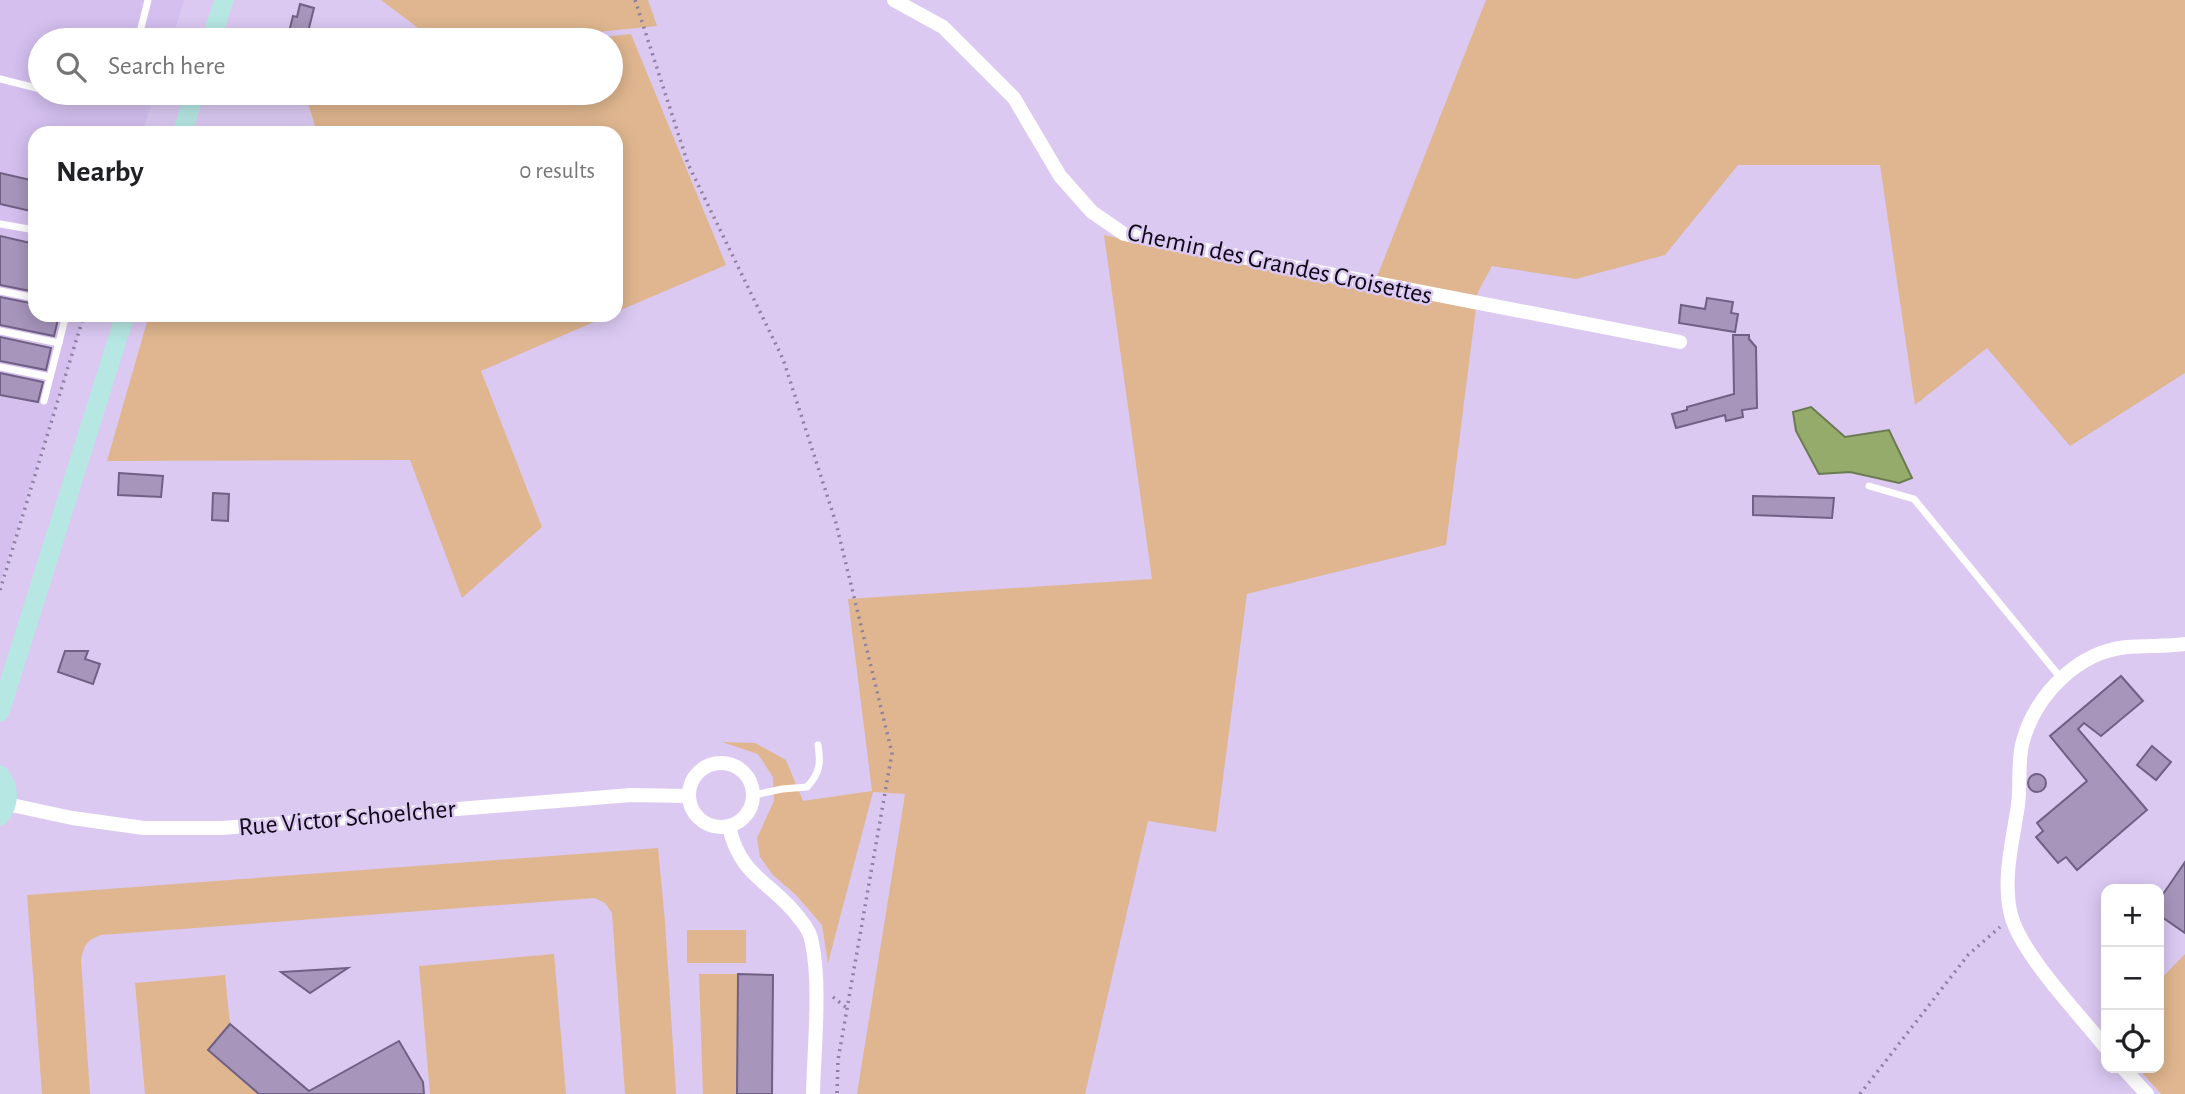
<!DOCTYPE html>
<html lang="en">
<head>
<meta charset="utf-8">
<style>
	body { margin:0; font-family:"Alegreya Sans",sans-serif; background:#f2f2f2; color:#202124 }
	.controls { position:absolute; right:21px; bottom:21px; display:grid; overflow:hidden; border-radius:14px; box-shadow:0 4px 18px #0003 }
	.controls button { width:63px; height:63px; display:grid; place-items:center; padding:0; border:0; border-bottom:2px solid #e0e0e0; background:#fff; color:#202124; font:35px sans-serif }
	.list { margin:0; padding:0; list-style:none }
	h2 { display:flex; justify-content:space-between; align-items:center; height:91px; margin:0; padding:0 28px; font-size:30px }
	h2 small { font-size:23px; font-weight:400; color:#757577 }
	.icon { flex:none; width:38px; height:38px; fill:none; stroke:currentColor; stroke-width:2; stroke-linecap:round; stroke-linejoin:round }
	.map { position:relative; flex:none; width:2185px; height:1094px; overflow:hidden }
	.search { position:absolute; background:#fff; box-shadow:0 4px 18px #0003; left:28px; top:28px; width:595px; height:77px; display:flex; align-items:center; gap:18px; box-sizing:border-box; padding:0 24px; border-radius:38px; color:#757577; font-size:26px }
	.panel { position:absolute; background:#fff; box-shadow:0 4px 18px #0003; left:28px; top:126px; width:595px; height:196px; border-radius:21px }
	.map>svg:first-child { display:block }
	.built { fill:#d4bfef }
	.green { fill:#dfb68f }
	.water { fill:#94ab6c; stroke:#6c7a52; stroke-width:2 }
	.building { fill:#a795bc; stroke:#706084; stroke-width:2 }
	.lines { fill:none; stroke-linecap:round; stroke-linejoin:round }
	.path { stroke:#8d7f9e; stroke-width:3.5; stroke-dasharray:2 5; stroke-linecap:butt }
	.service { stroke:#fff; stroke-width:7 }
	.minor { stroke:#fff; stroke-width:14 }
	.secondary { stroke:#b6e7e3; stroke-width:19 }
	.labels { text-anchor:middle; stroke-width:5; stroke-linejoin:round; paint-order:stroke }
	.street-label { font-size:26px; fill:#0f0816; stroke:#dbc9f2 }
</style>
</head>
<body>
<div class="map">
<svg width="2185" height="1094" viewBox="0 0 2185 1094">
	<rect width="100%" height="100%" fill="#dbc9f2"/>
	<!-- built -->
	<path class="built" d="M0,0H184L172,40H40V93H155L142,133H35V315H85L0,583Z"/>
	<!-- green -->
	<g class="green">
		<path d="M381,0H648L657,26L518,40H434Z"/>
		<path d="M1486,0H2185V373L2070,446L1987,348L1915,405L1880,165H1738L1665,255L1576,279L1492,266L1478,292L1446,545L1247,594L1216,832L1148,821L1085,1094H857L905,794L873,792L828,963L822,925L796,895L773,875L760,857L757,838L774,801L773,777L758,754L722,742L755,743L786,760L803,801L872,791L848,599L1152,579L1104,235L1371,292Z"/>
		<path d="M631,34L726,265L616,312V133H317L305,93H611V40H575Z"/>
		<path d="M149,315H610L481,371L542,527L462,598L410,460L107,461Z"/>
		<path d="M658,848L665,921L676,1094H625L612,913L605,903L595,898L101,935C86,940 84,946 81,960L90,1094H42L27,895Z"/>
		<rect x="687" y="930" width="59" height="33"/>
		<path d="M554,954L566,1094H430L419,966Z"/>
		<path d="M2185,954V1094H2161L2138,1068H2159V981Z"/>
		<path d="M699,974H738L737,1094H703Z"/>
		<path d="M225,975L230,1024L259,1094H145L135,983Z"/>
	</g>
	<!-- water -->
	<path class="water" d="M1811,407L1845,437L1889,430L1912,478L1899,483L1850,472L1819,474L1796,431L1793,412Z"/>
	<!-- building -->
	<g class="building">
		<path d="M300,4L314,8L306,40H287L293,16L297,17Z"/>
		<path d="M0,173L35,181V212L0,204Z"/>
		<path d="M0,236L35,244V292L0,285Z"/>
		<path d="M0,297L35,304V315H59L54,336L0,325Z"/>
		<path d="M1707,298L1733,302L1731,313L1738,314L1735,332L1679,323L1681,305L1705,309Z"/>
		<path d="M1733,335H1749V339L1756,347L1757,408L1742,410L1743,417L1726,421L1725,415L1676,428L1672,414L1687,410V407L1734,394Z"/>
		<path d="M0,337L51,348L46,370L0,361Z"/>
		<path d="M0,373L43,382L38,402L0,395Z"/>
		<path d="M119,473L163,476L161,497L118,495Z"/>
		<path d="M213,493L229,494L228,521L212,520Z"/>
		<path d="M1753,496L1834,498L1832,518L1753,515Z"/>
		<path d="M65,651H88L85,659L100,664L93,684L58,672Z"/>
		<path d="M2121,676L2143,701L2101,736L2084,723L2078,729L2147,810L2077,870L2066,857L2058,863L2036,837L2043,831L2037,823L2087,781L2050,736Z"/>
		<path d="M2152,746L2171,762L2156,780L2137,765Z"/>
		<circle cx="2037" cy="783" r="9"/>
		<path d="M2185,862V933L2159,915V900Z"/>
		<path d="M348,968L310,993L281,972Z"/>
		<path d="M738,974L773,975L772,1094H737Z"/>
		<path d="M230,1024L309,1091L399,1041L423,1082L424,1094H259L208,1050Z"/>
	</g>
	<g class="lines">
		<!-- path -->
		<g class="path">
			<path d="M635,0L688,164L783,359L836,523L892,753L838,1060L837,1094"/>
			<path d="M0,590L84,315"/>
			<path d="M833,997L848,1009"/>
			<path d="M1860,1094L1968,955L2000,927"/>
		</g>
		<!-- service -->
		<g class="service">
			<path d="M138,40L148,0"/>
			<path d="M0,79L40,89"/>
			<path d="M54,93L69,97L106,99L111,93"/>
			<path d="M0,224L35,230"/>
			<path d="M0,291L35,298"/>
			<path d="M0,331L59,343"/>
			<path d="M0,367L50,377"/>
			<path d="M44,401L66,315"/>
			<path d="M1869,486L1914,499L2060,677"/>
			<path d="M754,795L782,789L807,787C820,773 821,763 818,745"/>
		</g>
		<!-- minor -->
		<g class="minor">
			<path d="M894,0L943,27L1014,98L1060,176L1092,212L1124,234L1680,342"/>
			<circle cx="721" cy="795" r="32"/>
			<path d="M7,804L72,818L144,828H222L631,795L688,796"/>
			<path d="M729,827C741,879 773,882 800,919C805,925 811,935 812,943C821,985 814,1049 813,1094"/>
			<path d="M2106,1048C2080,1015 2021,954 2011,915C2002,879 2013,840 2018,805C2021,784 2017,761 2023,741C2036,695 2077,652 2127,647C2146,645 2166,647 2185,644"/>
			<path d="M2123,1068L2147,1094"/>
		</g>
		<!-- secondary -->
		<g class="secondary">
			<path d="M211,40L224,0"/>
			<path d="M182,133L195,93"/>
			<path d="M0,712L125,315"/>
			<path d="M0,775C10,788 10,802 0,816"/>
		</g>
	</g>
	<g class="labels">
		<!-- street labels -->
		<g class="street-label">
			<text transform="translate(1280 263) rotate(12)" y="9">Chemin des Grandes Croisettes</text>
			<text transform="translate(347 817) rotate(-5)" y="9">Rue Victor Schoelcher</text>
		</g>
	</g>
</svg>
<div class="controls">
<button>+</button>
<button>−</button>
<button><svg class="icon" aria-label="locate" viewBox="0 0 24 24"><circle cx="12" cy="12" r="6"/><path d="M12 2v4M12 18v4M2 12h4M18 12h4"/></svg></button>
</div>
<div class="search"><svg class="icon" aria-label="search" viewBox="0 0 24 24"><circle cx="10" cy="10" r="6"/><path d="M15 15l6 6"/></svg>Search here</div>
<section class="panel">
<h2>Nearby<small>0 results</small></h2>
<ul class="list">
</ul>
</section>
</div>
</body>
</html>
